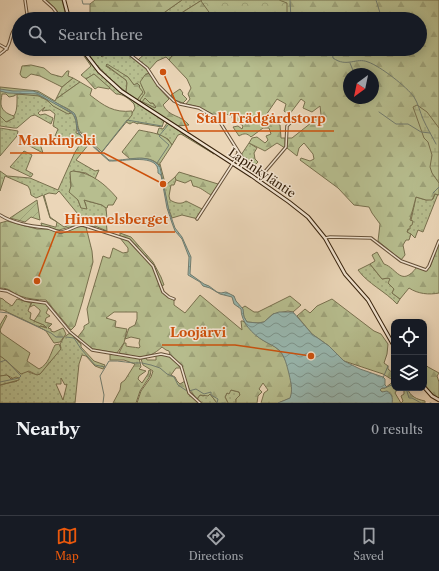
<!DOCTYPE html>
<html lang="en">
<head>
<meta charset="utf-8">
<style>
	body { margin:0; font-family:"Libre Caslon Text",serif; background:#242831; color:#f1f3f6 }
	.controls { position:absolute; right:12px; bottom:12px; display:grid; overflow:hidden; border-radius:8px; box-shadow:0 2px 10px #0003 }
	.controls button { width:36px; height:36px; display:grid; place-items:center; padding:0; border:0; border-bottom:1px solid #363941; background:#171b24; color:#f1f3f6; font:20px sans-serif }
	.compass { position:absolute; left:343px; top:68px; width:36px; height:36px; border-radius:50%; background:#171b24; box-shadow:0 2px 10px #0003; rotate:213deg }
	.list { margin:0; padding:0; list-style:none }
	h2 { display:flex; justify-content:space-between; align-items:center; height:52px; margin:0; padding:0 16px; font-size:17px }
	h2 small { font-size:13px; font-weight:400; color:#9ea1a6 }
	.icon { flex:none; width:22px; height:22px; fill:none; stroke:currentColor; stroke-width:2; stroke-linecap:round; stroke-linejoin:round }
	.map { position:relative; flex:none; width:439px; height:403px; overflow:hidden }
	.search { position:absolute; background:#171b24; box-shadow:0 2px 10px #0003; left:12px; right:12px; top:12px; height:44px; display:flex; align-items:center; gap:10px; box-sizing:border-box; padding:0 14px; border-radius:22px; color:#9ea1a6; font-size:15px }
	.sheet { height:112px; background:#171b24 }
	nav { display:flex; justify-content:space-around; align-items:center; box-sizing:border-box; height:56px; border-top:1px solid #363941; background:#171b24; font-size:11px; color:#9ea1a6 }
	nav a { display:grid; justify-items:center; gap:2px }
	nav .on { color:#ea580c }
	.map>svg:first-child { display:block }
	.grass { fill:url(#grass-dots); stroke:#78704e; fill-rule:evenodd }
	.forest { fill:url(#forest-firs); stroke:#78704e; fill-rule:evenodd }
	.wetland { fill:url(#wetland-marsh); stroke:#78704e }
	.park { fill:url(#park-crowns); stroke:#78704e }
	.garden { fill:url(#garden-furrows); stroke:#78704e }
	.pitch { fill:#b7be8f; stroke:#78704e }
	.water { fill:url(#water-waves); stroke:#727d70 }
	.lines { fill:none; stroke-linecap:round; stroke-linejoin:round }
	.stream { stroke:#727d70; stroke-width:1 }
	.street-casing { stroke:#655038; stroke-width:3.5 }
	.secondary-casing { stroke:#38230d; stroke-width:4.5 }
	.street { stroke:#f2e4d1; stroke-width:1.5 }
	.secondary { stroke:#f2e4d1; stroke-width:2.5 }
	.labels { text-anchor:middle; stroke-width:3; stroke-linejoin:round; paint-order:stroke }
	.street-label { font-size:12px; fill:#38230d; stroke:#f2e4d1 }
	.leader { fill:none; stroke:#ce510c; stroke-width:1.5 }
	.callout-dot { fill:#ce510c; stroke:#f2e4d1; stroke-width:1.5 }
	.callout-label { font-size:13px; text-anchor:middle; font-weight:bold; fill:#ce510c; stroke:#f2e4d1; stroke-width:3; stroke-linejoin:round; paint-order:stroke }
</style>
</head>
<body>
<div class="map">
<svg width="439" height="403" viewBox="0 0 439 403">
	<defs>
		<pattern id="grass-dots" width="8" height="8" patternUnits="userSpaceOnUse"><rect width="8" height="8" fill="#b7be8f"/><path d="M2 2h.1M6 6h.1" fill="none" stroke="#9ea37a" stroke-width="1.8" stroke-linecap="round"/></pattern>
		<pattern id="forest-firs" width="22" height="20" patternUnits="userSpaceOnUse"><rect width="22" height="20" fill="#b7be8f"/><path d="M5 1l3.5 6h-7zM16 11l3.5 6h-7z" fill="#9ea37a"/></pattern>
		<pattern id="wetland-marsh" width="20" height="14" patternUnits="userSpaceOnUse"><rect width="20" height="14" fill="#b7be8f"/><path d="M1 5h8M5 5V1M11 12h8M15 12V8" fill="none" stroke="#9ea37a"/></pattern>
		<pattern id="park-crowns" width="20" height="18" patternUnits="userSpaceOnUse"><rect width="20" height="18" fill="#b7be8f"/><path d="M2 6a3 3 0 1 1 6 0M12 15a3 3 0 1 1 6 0" fill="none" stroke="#9ea37a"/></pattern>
		<pattern id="garden-furrows" width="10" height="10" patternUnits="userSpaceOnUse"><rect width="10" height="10" fill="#b7be8f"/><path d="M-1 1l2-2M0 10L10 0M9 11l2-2" fill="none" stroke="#9ea37a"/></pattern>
		<pattern id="water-waves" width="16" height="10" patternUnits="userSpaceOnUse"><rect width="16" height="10" fill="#98b9b2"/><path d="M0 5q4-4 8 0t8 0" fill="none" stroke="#7d968f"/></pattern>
	</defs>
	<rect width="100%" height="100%" fill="#ebd6b8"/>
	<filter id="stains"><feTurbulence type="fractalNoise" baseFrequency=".005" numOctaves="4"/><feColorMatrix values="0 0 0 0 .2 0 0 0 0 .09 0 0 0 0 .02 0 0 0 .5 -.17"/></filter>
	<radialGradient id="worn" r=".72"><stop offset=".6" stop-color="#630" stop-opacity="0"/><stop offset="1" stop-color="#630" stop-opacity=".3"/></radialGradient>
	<!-- grass -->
	<g class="grass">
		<path d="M182,0H202L172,19H155Z"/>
		<path d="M79,49H81C104,84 130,99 164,121L162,127L138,123V124L133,122L130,124L126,122C130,117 132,113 135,108L134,104C129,99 124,94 116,94L94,74L86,79L81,75L91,66Z"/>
		<path d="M84,49H94L102,57L113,49H121L146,69L149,73L145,75V97L150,103H153L156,107L155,108L144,103L143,104L137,100L143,92L134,85L128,77L106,66L126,80L127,83L126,92C110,79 96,66 84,49Z"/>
		<path d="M148,49H174L175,53L169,60L166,57L157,61L149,70L138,60L149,50Z"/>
		<path d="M73,78L80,82L56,99L62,87Z"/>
		<path d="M17,94C23,95 34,93 39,96C49,100 61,114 72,113C77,119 77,127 76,133L79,134L89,144L76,160L95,171L99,170L95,179L86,173L73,171L70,177L72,194L78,200L81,208L86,205L84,200L102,205L106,208L107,219H97L98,225H95V227L86,225L85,223H76L77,225L59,230L42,227L41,223L55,227H56L57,222L50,218L43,195L36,198L31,195L30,190L28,186L5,176L0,191V171L7,176L30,178L58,190L75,152L79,146L55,136L58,129L53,126L55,114L50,110L42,111L45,107L38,113L40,115L45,114L53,118L51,124L35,115L31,116L17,128H14L0,126V116L7,122C18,116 17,107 17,94ZM59,191L82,219V220L64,227L50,217L44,195L49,193L56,194Z"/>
		<path d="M167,123L214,154L181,134L178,135L172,145L168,139L157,134L159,128L163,129Z"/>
		<path d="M0,128L18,131L17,136L0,156Z"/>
		<path d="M36,137L39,141L43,153L28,145Z"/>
		<path d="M249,143L257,148L254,153L255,159L258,162L253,167L246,162L241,155Z"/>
		<path d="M24,151L32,155L26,170L33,174L31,177L10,167Z"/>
		<path d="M160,164L165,183L167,184L175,177L176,180L174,185H171L169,196L170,200C175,203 181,205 186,201L204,210L198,219L182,215L172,218L168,207L159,165Z"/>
		<path d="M435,194H438L423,232L418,230L415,238L411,234L407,233L410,225L416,197L426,200L433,199Z"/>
		<path d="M370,264L382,279L388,278L390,279L394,289L392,293L400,299L397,304C385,291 368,284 358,270Z"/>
		<path d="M0,298L3,299L5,301L12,306L17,299L31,303L28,311L31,313L30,319L44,325L46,327L40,326L39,327L3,310H0Z"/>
		<path d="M70,333L81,344V347L94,361L105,365L103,369L95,366L86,356L82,355L79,364L75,403H0V385L17,381L7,375L0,376V356C9,360 31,377 40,374L61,348L60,344L64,337ZM61,378L65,385L67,384L63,400L56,384H61Z"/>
		<path d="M231,390L239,392L240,395L236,399V403H228L225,397L227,393Z"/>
		<path d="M210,394L217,403H201L197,399L200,395L203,396Z"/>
	</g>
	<!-- forest -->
	<g class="forest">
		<path d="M46,0H62L65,12L60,15L55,8Z"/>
		<path d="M95,0H182L155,19H95L90,12V4Z"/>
		<path d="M202,0H439V195L435,194L432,200H426L416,197L410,220L413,221L412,225L410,226V229H408L407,232L411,234L409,240H406L403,245L405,255L401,260L378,241L380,224L372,213L369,207L354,205L338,188L300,160L301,158L310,161L314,159L313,154L304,143L299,148L297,156L287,148V138H292L321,115L320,106L312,112L303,108L305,102L301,99L289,115L284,111L286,104L277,99L266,115L280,125L281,138H285V148L277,143L265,151L249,143L252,138L257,137L265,143L268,140L266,136L271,134L269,128H263L251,137C247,133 244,133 239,136L233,127L238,126L242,129L243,126C235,120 225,108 214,115L199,107L186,104L190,99L188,94L191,88L187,79L169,60L174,53V49H420V19H172ZM349,74H373V98H349Z"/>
		<path d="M107,64L128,77L134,85L137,83L140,86L139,87L143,92L137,100L126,92L127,83L126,80L106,65Z"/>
		<path d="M31,65L44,68L51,74L62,77L67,71H69L68,76L73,78L62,87L40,76L31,74L26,78L22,77L20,74L22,66Z"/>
		<path d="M149,73L159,88L169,99L163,105C170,118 180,114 189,125L177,126L143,104V102L155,108L156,107L153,103H150L145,98L142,102L140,100L145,93L140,82L145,75Z"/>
		<path d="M94,74L110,88L109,89L98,87L95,89L86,79Z"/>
		<path d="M80,82L92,89L90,95C104,106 114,113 132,111V115L102,152L81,133C77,128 78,123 76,117C74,110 61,106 55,102L54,103L71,113L68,114L53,106L46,99L43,98L39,96L17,94L14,96L9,97L6,94H2C2,96 1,99 1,101C0,110 7,114 14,116V118L6,122L0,116V87L38,91L55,101L56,99Z"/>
		<path d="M139,130C152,133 165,133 172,145L159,165C152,157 140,158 130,159L122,152Z"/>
		<path d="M73,171C92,173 105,184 117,198L113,205H108L107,208H106L102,205L84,200L87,209L81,208L78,200L69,192L71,186L70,172Z"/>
		<path d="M179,172L218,184V185L211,195C205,192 201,187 193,186L191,180L185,183L176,180L175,177Z"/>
		<path d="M97,219H106L107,231L95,226V224L98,225Z"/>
		<path d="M7,221L37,229H49L62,233L78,226L86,227L92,251L93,262L82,303L75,326L71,330L46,300C37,300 29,299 20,296C11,293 11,288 0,288V223Z"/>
		<path d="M120,233L131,237L153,262L161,277L164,285L160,286C163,293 168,296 174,299V305L185,313L200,295L242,330L241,321H243C249,327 254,334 261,339C267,343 274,345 279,350C289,360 294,386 291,398L278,403H261L264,393L268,390L263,383L259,389L262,392L258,396L257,403H236V399L240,395L239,392L231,390L229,394L227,393L225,397L228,403H217L210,394L208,396L200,395L197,399L189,389L181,366L170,355L169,351L166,350L162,347C147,361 137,357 119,353L124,343H126V346C130,347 134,347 139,348L140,347L139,343L140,339L131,337L125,339L129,328L135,325L137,319V312H114L106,318L116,321L115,327L127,329L124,343L117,353L93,349L77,338L84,329V326L89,323L87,309L103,256L108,258H110L113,248L123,253L128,252V248L120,238Z"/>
		<path d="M439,243V293C429,295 418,294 409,288L400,299L392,293L394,289L388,283L390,279L388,278L382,279L370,264L375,261L372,255L377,252L384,264C397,268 401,288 417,267L427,270L430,267Z"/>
		<path d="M290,296L301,305L293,312L288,311L273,314L264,322L258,323L247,322L244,317L242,308L245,306L254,312H258Z"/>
		<path d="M332,299L374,331L381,334L388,344L387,354L384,363L388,366V369L394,374V379H391L383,374L344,361L329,346L312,334L297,316L305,309L310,313L317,306Z"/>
		<path d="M32,302H44L49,307L46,313L50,316L46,318L45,322L52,324L48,328L51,329V331L54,332L63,328L66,334L60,342L54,343L46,331L39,327L40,326L47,328L44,325L34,321L40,312V310L34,305L30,307Z"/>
		<path d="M6,315L7,316L0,330L1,333L30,353L27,361L39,369C49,364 50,354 55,345L59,344L61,349L40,374L37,375L29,371L21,374L3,358L0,356V325Z"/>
		<path d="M110,354L139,358L141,367L139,369L146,371L139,376L138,379L142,383L148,374L149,370L151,371L150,376L140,391L136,403H113L120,390L121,383L125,380L135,364L124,360H110Z"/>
		<path d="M162,354C170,355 176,361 181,368H176L171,375L175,377L177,381L180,384L185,381L188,393L199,403H137L141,391L151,377L153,371L143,365L141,359L146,358L147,360H156V355Z"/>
		<path d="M424,363L428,367L439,373L437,376L439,382V399C421,388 424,381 424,363Z"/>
		<path d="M7,375L11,379L16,377L19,378V380L0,385V376Z"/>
		<path d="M394,381V388H398L395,393L401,403L403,401L401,396L404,394V391L400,388H407C411,397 416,399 425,401V403H392V400L380,390L382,388H385Z"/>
	</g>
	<!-- wetland -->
	<path class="wetland" d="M417,105L427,112L439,128V183L432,173L430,167L432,155L428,142L424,138L413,107Z"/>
	<!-- park -->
	<path class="park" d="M202,0H279L287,3V19H214L201,1Z"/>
	<!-- garden -->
	<path class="garden" d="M37,200L40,220L31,217L25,222L10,218Z"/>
	<!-- pitch -->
	<path class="pitch" d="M180,89L183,93L182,94L187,99L183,103L175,100L171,95Z"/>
	<!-- water -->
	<path class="water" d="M0,89L13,91H33L39,93L74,113C78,119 76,127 80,134L109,160C126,162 148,151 160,167L169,211L175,228L182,237L191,257L190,274L204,284L209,286L217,292L221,293L226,292L234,296L236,301L243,309L244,317L247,322L258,323L264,322L273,314L279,312H293L312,334L329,346L344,361L360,369L383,377L385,379V385L387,387L385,388H382L380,390L382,392L387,391C392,394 393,398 392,403H278L290,398C293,390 291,383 289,374C287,366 285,357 280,351C275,346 269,344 264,341C252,334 241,322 241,309L234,304L232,297L220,294L210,288L203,286L200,282L188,275L189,257L182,239L175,231L172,223L167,208L161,175L158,173C160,152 122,162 109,161L79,134C75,128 78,119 72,113L37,94L8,93L0,91Z"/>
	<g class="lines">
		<!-- stream -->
		<g class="stream">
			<path d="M82,0L83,4H90"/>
			<path d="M290,0L291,19"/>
			<path d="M376,0L382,19"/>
			<path d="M259,17L263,19L268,17L273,19H287"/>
			<path d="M332,49L333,58C347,68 356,57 368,62C380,66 407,87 414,97C418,103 420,112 423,119C427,128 432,136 436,144"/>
			<path d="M350,63L354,73"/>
			<path d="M379,112L396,124H408L421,132L430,133"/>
			<path d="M101,153L127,120L162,126"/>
			<path d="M157,163L169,145L159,136L168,125"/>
			<path d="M433,193L439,187"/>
			<path d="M0,312L8,313L51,333L56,337H63"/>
			<path d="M66,337L74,338L81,349L95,365L105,367"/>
			<path d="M0,362L6,360L21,376L19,378L0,382"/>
			<path d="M142,363L151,365L160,368L167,374L174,377L178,385L187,391"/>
			<path d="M383,378L388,366"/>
			<path d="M387,387L394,384"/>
			<path d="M406,388L409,398H412L421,403"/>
			<path d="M189,391L196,389L204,394L211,392V395L218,399L217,403"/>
			<path d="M103,403L104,395L100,376L109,361C120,360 131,364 141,363"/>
			<path d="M222,403H224"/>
			<path d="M430,403H431"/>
		</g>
		<!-- street casing -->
		<g class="street-casing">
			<g id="street">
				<path d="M44,0L53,8L61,19"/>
				<path d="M51,17L55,19"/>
				<path d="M25,19L27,14L25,0"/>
				<path d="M0,45L7,49"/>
				<path d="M123,49L147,68L158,85L174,101L180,104L199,108L218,119L243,159L263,174L286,147L287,126L294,119"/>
				<path d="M0,54C15,45 6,34 19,25"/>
				<path d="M0,215C14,224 32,226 48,228C52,229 55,231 60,232C68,232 75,225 83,225L129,240L153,266L163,292L169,297L174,299"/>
				<path d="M197,219L235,160L238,153"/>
				<path d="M325,238L330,237L371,238L401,261L426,270L429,266L439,241"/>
				<path d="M0,290L7,291L25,300L46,303L70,332L92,350L140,358L161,354L170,356L181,366L189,393L200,403"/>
			</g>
		</g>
		<!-- secondary casing -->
		<g class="secondary-casing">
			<g id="secondary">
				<path d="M64,0L69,19"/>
				<path d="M82,49L99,71L121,91L252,176L289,202L308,217L325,238L345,274L368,300L394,346"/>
				<path d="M424,387L432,396L439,400"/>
			</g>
		</g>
		<!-- street -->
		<use href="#street" class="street"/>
		<!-- secondary -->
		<use href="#secondary" class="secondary"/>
	</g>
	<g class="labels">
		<!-- street labels -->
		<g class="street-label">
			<text transform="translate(262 173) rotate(34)" y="4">Lapinkyläntie</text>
		</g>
	</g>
	<!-- callouts -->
	<path class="leader" d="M163 72L188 131H334M163 184L104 153H10M37 281L56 232H175M311 356L235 345H162"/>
	<g class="callout-dot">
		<circle cx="163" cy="72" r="4"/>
		<circle cx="163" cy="184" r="4"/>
		<circle cx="37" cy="281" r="4"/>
		<circle cx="311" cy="356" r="4"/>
	</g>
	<g class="callout-label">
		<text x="261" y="123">Stall Trädgårdstorp</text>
		<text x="57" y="145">Mankinjoki</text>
		<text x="116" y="224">Himmelsberget</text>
		<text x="198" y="337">Loojärvi</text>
	</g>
	<rect width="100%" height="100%" filter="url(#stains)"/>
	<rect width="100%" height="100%" fill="url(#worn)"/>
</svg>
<div class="controls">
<button><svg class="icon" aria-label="locate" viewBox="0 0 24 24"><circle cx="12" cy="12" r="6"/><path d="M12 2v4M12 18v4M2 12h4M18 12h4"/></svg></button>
<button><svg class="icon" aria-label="layers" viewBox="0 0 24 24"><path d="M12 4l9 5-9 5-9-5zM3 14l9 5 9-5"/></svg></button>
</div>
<svg class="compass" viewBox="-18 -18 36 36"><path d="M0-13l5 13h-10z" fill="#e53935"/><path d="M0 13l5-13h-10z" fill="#9ea1a6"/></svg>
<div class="search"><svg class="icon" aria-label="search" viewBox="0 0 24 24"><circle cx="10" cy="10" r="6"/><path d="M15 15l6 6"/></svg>Search here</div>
</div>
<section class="sheet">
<h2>Nearby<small>0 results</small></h2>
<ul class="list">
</ul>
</section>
<nav>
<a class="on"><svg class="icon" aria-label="map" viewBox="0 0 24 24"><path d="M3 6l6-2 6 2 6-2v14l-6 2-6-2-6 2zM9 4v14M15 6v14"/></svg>Map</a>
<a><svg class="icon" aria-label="directions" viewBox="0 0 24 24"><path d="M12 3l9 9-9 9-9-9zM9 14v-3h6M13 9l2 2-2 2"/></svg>Directions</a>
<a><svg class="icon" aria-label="saved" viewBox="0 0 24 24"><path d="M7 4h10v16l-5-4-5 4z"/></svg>Saved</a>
</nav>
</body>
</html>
